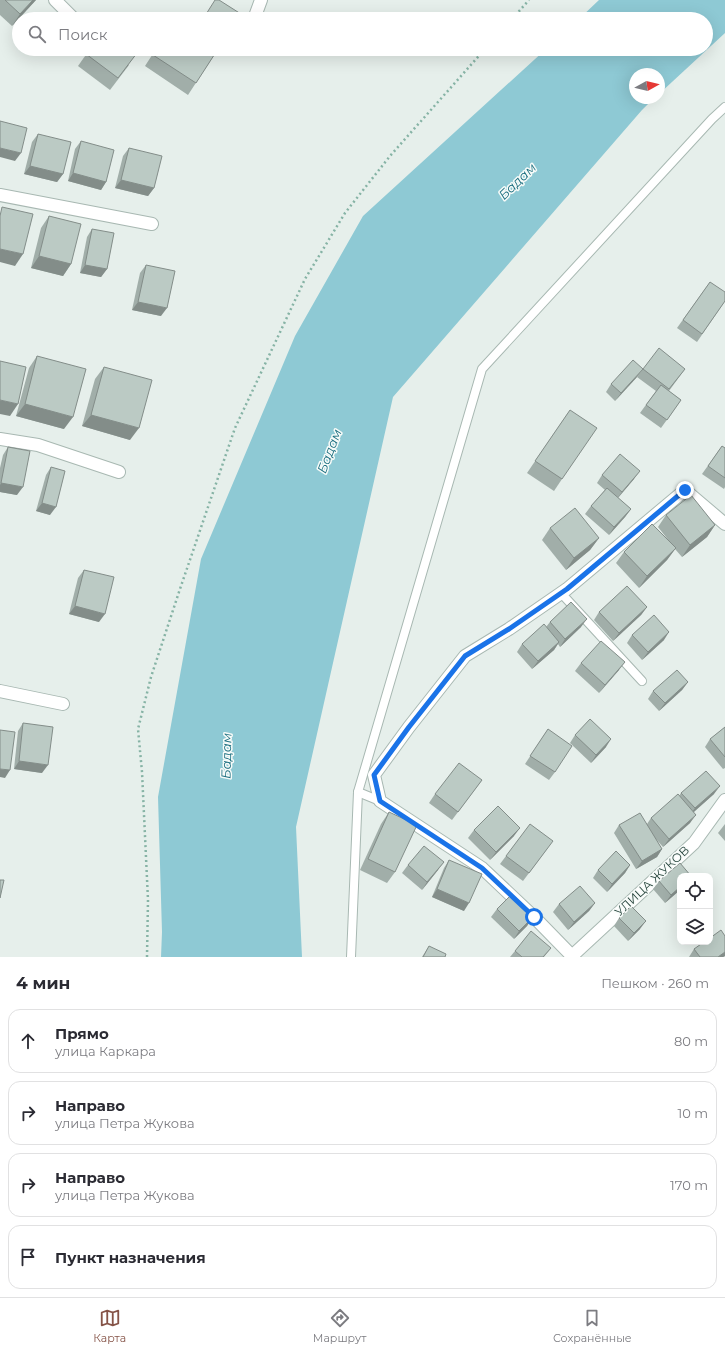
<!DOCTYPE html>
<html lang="ru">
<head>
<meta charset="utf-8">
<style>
	body { margin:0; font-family:Montserrat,sans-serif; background:#f7f7f7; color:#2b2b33 }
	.controls { position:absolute; right:12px; bottom:12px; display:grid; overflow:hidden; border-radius:8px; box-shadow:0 4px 16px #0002 }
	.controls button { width:36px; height:36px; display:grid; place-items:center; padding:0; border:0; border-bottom:1px solid #e1e1e2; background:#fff; color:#2b2b33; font:20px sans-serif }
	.compass { position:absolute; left:629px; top:68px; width:36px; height:36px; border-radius:50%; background:#fff; box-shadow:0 4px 16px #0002; rotate:82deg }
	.stop { position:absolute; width:12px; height:12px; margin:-9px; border:3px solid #1a73e8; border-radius:50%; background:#fff }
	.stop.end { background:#1a73e8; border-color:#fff; box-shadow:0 1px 4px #0008 }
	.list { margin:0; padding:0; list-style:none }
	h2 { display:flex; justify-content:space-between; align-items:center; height:52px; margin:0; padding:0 16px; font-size:17px }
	h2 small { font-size:13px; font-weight:400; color:#7c7c81 }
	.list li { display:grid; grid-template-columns:26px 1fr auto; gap:12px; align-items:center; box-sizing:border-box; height:64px; margin:0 8px 8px; padding:0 8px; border:1px solid #e1e1e2; border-radius:12px }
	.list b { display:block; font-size:15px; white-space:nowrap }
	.list p { margin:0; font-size:13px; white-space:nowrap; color:#7c7c81 }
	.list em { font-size:13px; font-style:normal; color:#7c7c81 }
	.icon { flex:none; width:22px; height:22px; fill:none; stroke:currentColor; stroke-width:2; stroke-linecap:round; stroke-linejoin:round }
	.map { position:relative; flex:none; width:725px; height:957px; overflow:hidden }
	.search { position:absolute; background:#fff; box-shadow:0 4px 16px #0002; left:12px; right:12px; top:12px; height:44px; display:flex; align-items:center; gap:10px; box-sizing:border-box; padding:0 14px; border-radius:22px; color:#7c7c81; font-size:15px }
	.sheet { height:340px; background:#fff }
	nav { display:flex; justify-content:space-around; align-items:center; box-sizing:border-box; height:56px; border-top:1px solid #e1e1e2; background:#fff; font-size:11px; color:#7c7c81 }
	nav a { display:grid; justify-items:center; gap:2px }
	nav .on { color:#855347 }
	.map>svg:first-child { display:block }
	.water { fill:#8ec9d4 }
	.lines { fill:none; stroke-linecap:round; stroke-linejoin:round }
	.service-casing { stroke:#a8b8b2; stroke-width:10 }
	.minor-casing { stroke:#a8b8b2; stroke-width:14 }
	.path { stroke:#86b3a5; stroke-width:2.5; stroke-dasharray:2 3; stroke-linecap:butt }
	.service { stroke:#fff; stroke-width:8 }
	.minor { stroke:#fff; stroke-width:12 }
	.wall { fill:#a1aea9 }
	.shaded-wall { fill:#838d89 }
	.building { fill:#bbcac4; stroke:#838d89 }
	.route { stroke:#1a73e8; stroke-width:5 }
	.labels { text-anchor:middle; stroke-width:3; stroke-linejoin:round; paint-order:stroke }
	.street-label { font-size:12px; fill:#24423a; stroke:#f7fbf9 }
	.water-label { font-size:13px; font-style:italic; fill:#1c6f80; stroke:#f7fbf9 }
</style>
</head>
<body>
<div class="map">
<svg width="725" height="957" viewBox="0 0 725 957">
	<rect width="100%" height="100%" fill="#e6efeb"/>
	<!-- water -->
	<path class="water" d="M599,0H725V33L659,94V74H635V98H654L642,110L393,397L296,827L302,957H161L162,932L158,797L201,559L295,336L363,216L546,49H706V19H579Z"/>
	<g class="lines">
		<!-- service casing -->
		<g class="service-casing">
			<g id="service">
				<path d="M561,593L642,681"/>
				<path d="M358,792L380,801"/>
				<path d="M351,957L358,792L482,369L712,119L725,107"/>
			</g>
		</g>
		<!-- minor casing -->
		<g class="minor-casing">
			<g id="minor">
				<path d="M55,0L74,19"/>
				<path d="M254,19L261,0"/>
				<path d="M0,195L152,224"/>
				<path d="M0,439L38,445L119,472"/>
				<path d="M0,691L63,704"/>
				<path d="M572,956L694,843L725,800"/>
				<path d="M573,957L534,917L482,868L380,801L374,775L409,727L465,656L509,629L567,589L685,490L725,524"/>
			</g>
		</g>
		<!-- path -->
		<g class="path">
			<path d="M512,19L529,0"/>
			<path d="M147,957L148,900L142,772L138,729L151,677L180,589L235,428L305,279L345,213L390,156L485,49"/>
		</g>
		<!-- service -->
		<use href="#service" class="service"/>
		<!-- minor -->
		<use href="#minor" class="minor"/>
	</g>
	<!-- wall -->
	<g class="wall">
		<path d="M0,0H36L12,26L0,15Z"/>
		<path d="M90,49L129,65L110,90L78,66Z"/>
		<path d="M156,49H176L180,52L182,49H218L188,95L145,66Z"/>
		<path d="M38,134L63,174L57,182L24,174L32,142Z"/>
		<path d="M81,141L106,182L101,190L68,181L75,149Z"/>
		<path d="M129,148L154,188L148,196L115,188L123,156Z"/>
		<path d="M49,216L71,264L63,276L31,268L41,228Z"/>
		<path d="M92,229L107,269L101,277L80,273L87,237Z"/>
		<path d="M146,265L161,316L132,310L140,273Z"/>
		<path d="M710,282L725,301L697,342L677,328Z"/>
		<path d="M37,356L64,429L16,416L29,368Z"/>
		<path d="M104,367L130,440L82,426L95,379Z"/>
		<path d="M643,369H685L669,391L681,400L661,428L640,413L656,391L637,377Z"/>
		<path d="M637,377L615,401L606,392L611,384Z"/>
		<path d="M570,410L562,479L554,491L527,473Z"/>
		<path d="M722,446L725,448V487L724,489L702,474Z"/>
		<path d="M8,447L17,495L0,492V468L3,455Z"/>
		<path d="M51,467L50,515L36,511L46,475Z"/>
		<path d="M602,475L634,479L618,498L631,509L625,517L609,535L585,514L591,506L605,490L597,483Z"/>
		<path d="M666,515L715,525L707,537L682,557L675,549L667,560L639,588L616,563L624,552L673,546L658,527Z"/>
		<path d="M550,528L599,538L590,550L566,570L542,540Z"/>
		<path d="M84,570L99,622L69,614L78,578Z"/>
		<path d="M647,607L641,615L613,641L594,620L599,612Z"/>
		<path d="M550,622L581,627L560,647L558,644L554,650L532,669L517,652L522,644L546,627Z"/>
		<path d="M632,635L664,640L642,660L627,643Z"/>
		<path d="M581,663L619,670L599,693L575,671Z"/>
		<path d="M688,682L682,690L659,711L648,699L653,691Z"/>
		<path d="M23,723L42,773L14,769L18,731Z"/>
		<path d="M725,727V768L723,769L705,747L710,739Z"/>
		<path d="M548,729L555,772L549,780L525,764Z"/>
		<path d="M575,735L606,747L591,763L570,743Z"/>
		<path d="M482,780L452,820L429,803L435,794Z"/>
		<path d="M681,793L714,794L694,812L690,823L663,847L656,839L662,849L657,857L636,869L614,833L619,825L647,824L651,818L679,796Z"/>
		<path d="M389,812L395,872L387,883L360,870L381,824Z"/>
		<path d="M725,824V841L718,833Z"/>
		<path d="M474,830L514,836L490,860L468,838Z"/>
		<path d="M547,849L523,881L500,864L506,856Z"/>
		<path d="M449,860L464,911L432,897L444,868Z"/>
		<path d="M408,865L438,870L422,890L402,873Z"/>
		<path d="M630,865L625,873L607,892L593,878L598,870Z"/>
		<path d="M659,881L680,890L665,903L653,889Z"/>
		<path d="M595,903L589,911L568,930L553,912L559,904Z"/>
		<path d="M497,909L532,918L527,926L514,939L491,917Z"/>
		<path d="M619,918L640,929L628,941L614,926Z"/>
		<path d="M725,936V956L723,957H689L694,949Z"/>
		<path d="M429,946L445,957H422Z"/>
		<path d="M551,948L544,957H510L515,951Z"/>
	</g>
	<!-- shaded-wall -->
	<g class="shaded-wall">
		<path d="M33,0H36L12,26L20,14Z"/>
		<path d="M0,148L21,153L15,161L0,157Z"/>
		<path d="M30,166L63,174L57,182L24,174Z"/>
		<path d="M73,173L106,182L101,190L68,181Z"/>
		<path d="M121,180L154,188L148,196L115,188Z"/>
		<path d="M0,249L23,254L15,266L0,262Z"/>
		<path d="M39,256L71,264L63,276L31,268Z"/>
		<path d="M85,265L107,269L101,277L80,273Z"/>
		<path d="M138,302L167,308L161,316L132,310Z"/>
		<path d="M643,369L637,377L615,401L621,393Z"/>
		<path d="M0,400L18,404L10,416L0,414Z"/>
		<path d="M25,404L73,417L64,429L16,416Z"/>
		<path d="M91,415L139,428L130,440L82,426Z"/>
		<path d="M640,471L634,479L616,500L622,492Z"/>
		<path d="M1,483L23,487L17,495L0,492V485Z"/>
		<path d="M42,503L56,507L50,515L36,511Z"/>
		<path d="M631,509L625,517L609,535L614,527Z"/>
		<path d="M715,525L707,537L682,557L690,545Z"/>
		<path d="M599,538L590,550L566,570L574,558Z"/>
		<path d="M676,548L667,560L639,588L647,576Z"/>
		<path d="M75,606L105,614L99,622L69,614Z"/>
		<path d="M647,607L641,615L613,641L619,633Z"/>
		<path d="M587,619L581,627L560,647L565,639Z"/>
		<path d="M669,632L664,640L642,660L648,652Z"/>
		<path d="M559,642L554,650L532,669L538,661Z"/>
		<path d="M625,662L619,670L599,693L605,685Z"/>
		<path d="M688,682L682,690L659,711L665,703Z"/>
		<path d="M611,739L606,747L591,763L596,755Z"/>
		<path d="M19,761L48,765L42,773L14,769Z"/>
		<path d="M0,769L10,770L5,778L0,777Z"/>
		<path d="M720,786L714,794L689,816L695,808Z"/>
		<path d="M696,815L690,823L663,847L669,839Z"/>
		<path d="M520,828L514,836L490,860L496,852Z"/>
		<path d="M662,849L657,857L636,869L642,861Z"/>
		<path d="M444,862L438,870L422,890L427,882Z"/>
		<path d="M630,865L625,873L607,892L612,884Z"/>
		<path d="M680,887V890L665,903L671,895Z"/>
		<path d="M437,889L469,903L464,911L432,897Z"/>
		<path d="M595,903L589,911L568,930L574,922Z"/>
		<path d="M532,918L527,926L514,939L519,931Z"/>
		<path d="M646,921L640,929L628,941L634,933Z"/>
		<path d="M725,952V956L723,957H718Z"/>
	</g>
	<!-- building -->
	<g class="building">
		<path d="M5,0H33L20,14Z"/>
		<path d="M215,0H219L241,14L238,19H203Z"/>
		<path d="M90,49H131L137,53L118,78L86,54Z"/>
		<path d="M157,49H176L181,52L183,49H218L196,83L153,55Z"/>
		<path d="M0,121L27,128L21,153L0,148Z"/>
		<path d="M38,134L71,142L63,174L30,166Z"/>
		<path d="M81,141L114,150L106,182L73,173Z"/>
		<path d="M129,148L162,156L154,188L121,180Z"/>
		<path d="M2,207L33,214L23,254L0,249V216Z"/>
		<path d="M49,216L81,224L71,264L39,256Z"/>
		<path d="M92,229L114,233L107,269L85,265Z"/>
		<path d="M146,265L175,271L167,308L138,302Z"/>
		<path d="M710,282L725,292V301L702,334L683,320Z"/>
		<path d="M659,348L685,369L669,389L643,369Z"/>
		<path d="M37,356L86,369L73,417L25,404Z"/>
		<path d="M633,360L643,369L621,393L611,384Z"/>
		<path d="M0,361L26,367L18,404L0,400Z"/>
		<path d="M104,367L152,380L139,428L91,415Z"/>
		<path d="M661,385L681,400L667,420L646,405Z"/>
		<path d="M570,410L597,428L562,479L535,461Z"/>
		<path d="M722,446L725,448V478L708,466Z"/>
		<path d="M8,447L30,451L23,487L1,483Z"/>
		<path d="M620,454L640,471L622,492L602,475Z"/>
		<path d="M51,467L65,471L56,507L42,503Z"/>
		<path d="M607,488L631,509L614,527L591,506Z"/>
		<path d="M691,495L715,525L690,545L666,515Z"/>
		<path d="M575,508L599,538L574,558L550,528Z"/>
		<path d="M652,524L676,548L647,576L624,552Z"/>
		<path d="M84,570L114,577L105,614L75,606Z"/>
		<path d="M627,586L647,607L619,633L599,612Z"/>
		<path d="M571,602L587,619L565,639L550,622Z"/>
		<path d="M654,615L669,632L648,652L632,635Z"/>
		<path d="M544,624L559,642L538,661L522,644Z"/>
		<path d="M601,641L625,662L605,685L581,663Z"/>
		<path d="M677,670L688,682L665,703L653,691Z"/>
		<path d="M590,719L611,739L596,755L575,735Z"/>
		<path d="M23,723L53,727L48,765L19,761Z"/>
		<path d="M725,727V757L710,739Z"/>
		<path d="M548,729L572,746L555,772L530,756Z"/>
		<path d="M0,730L15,732L10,770L0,769Z"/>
		<path d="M459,763L482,780L458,812L435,794Z"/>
		<path d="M706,771L720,786L695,808L681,793Z"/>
		<path d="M678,794L696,815L669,839L651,818Z"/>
		<path d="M498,806L520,828L496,852L474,830Z"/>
		<path d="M389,812L417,825L395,872L368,859Z"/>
		<path d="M640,813L662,849L642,861L619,825Z"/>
		<path d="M530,824L553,841L529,873L506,856Z"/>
		<path d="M424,846L444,862L427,882L408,865Z"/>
		<path d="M616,851L630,865L612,884L598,870Z"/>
		<path d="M449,860L482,874L469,903L437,889Z"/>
		<path d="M680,863L691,876H680V887L671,895L659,881Z"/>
		<path d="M0,880H4L0,898Z"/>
		<path d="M580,886L595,903L574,922L559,904Z"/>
		<path d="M510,896L532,918L519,931L497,909Z"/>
		<path d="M631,906L646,921L634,933L619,918Z"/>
		<path d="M721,930L725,936V952L718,957H700L694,949L704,942H710V938Z"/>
		<path d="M531,931L551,948L543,957H522L515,951Z"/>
		<path d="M429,946L446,954L445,957H423Z"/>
	</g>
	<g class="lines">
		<!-- route -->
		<path class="route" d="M534,917L482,868L380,801L374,775L409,727L465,656L509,629L567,589L685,490"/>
	</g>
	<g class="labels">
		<!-- street labels -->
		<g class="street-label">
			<text transform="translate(652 881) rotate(-43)" y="4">УЛИЦА ЖУКОВ</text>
		</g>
		<!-- water labels -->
		<g class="water-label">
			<text transform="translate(517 181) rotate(-44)" y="5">Бадам</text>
			<text transform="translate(329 451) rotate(-69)" y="5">Бадам</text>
			<text transform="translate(226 756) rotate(-89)" y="5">Бадам</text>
		</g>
	</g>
</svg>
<div class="controls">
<button><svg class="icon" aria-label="locate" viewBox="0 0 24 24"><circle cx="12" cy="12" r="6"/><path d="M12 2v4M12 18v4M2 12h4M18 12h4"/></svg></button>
<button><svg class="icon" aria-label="layers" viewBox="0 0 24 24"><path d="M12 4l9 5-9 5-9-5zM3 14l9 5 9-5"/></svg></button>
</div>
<svg class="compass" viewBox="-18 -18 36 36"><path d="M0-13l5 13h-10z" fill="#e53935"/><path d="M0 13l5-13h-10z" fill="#7c7c81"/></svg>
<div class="stop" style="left:534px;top:917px"></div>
<div class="stop end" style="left:685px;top:490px"></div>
<div class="search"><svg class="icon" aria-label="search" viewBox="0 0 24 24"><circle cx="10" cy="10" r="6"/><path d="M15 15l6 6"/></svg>Поиск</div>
</div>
<section class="sheet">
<h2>4 мин<small>Пешком · 260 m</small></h2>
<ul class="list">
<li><svg class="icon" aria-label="ahead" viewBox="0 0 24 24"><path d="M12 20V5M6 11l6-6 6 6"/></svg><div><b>Прямо</b><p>улица Каркара</p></div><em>80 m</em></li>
<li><svg class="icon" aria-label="right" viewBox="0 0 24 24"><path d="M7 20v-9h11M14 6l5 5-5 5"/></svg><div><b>Направо</b><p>улица Петра Жукова</p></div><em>10 m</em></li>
<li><svg class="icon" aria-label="right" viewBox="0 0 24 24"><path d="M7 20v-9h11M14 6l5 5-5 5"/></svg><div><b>Направо</b><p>улица Петра Жукова</p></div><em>170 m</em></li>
<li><svg class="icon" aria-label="arrive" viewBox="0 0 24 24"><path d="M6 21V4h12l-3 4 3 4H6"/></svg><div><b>Пункт назначения</b></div></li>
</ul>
</section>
<nav>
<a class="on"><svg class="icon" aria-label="map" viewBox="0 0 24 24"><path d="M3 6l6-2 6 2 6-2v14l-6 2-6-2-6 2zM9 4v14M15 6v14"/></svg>Карта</a>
<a><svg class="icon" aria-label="directions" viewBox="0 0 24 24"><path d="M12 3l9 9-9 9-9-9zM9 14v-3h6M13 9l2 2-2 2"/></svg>Маршрут</a>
<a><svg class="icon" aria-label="saved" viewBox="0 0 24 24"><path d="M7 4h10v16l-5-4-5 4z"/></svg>Сохранённые</a>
</nav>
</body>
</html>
